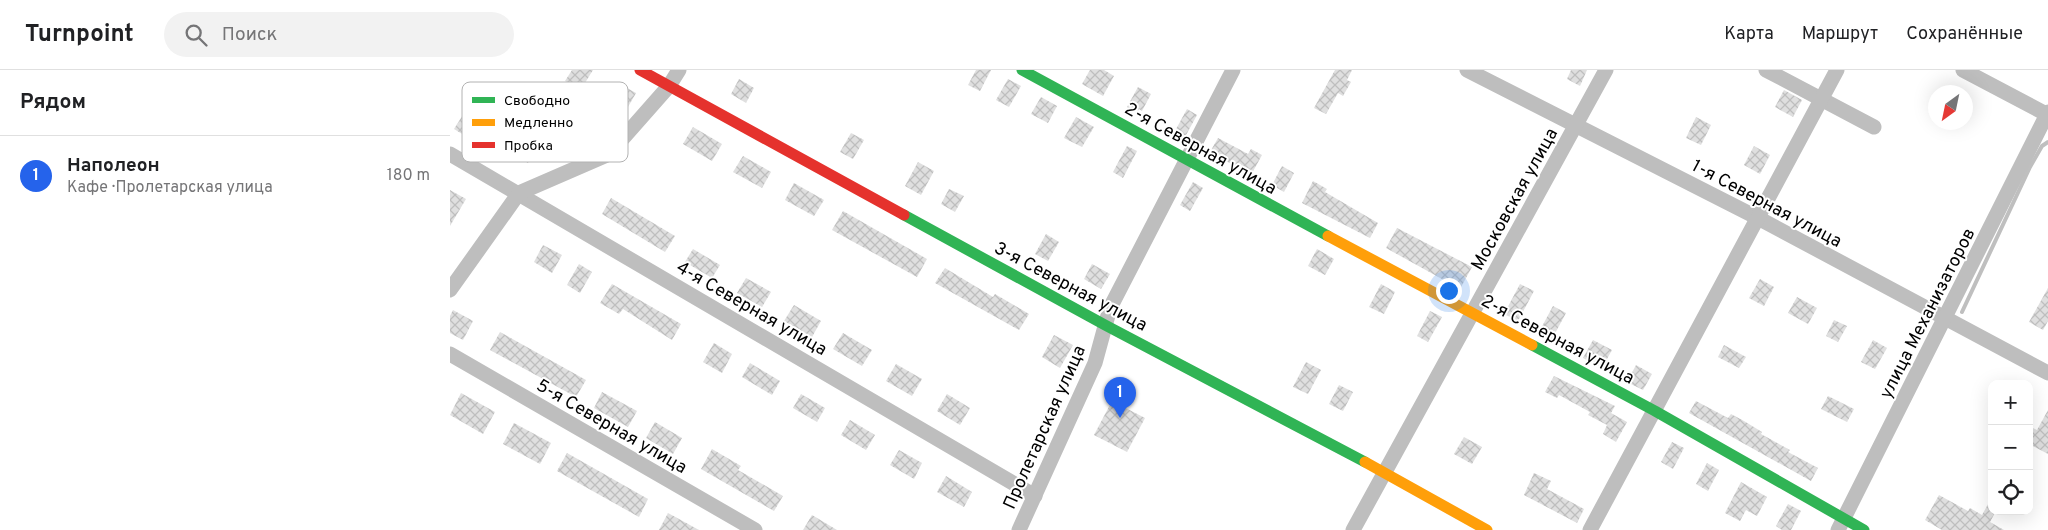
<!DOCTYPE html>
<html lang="ru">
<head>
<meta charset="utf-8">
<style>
	body { margin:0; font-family:Overpass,sans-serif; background:#f2f2f2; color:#202124 }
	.controls { position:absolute; right:15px; bottom:15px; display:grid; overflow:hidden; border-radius:10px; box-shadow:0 5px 20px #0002 }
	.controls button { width:45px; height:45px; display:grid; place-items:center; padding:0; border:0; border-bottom:1px solid #e0e0e0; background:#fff; color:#202124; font:25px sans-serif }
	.compass { position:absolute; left:1478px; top:15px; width:45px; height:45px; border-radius:50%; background:#fff; box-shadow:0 5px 20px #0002; rotate:213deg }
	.you { position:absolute; left:998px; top:220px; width:18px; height:18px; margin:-12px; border:4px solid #fff; border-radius:50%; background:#1a73e8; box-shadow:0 0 0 8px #1a73e833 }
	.badge { display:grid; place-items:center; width:32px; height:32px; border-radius:50%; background:#2563eb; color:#fff; font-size:16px; font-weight:700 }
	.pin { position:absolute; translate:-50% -41px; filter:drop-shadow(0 1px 2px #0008) }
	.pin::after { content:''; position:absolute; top:26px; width:18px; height:15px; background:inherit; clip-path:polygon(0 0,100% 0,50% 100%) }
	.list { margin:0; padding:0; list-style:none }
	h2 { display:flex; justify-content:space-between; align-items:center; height:65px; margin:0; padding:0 20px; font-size:21px }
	h2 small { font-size:16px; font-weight:400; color:#757577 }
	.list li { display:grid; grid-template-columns:32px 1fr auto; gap:15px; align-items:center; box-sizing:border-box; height:80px; padding:0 20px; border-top:1px solid #e0e0e0 }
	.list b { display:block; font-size:19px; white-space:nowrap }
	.list p { margin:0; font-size:16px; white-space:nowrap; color:#757577 }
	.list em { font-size:16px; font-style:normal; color:#757577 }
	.icon { flex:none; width:28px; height:28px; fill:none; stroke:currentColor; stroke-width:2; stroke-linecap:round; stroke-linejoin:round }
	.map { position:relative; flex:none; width:1598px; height:460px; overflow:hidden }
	header { display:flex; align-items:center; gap:30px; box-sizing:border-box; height:70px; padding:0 25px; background:#fff; border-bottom:1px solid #e0e0e0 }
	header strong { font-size:24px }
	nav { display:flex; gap:28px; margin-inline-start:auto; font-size:18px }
	.search { width:350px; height:45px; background:#f2f2f2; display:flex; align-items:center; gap:12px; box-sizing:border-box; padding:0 18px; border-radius:28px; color:#757577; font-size:19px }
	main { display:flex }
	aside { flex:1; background:#fff }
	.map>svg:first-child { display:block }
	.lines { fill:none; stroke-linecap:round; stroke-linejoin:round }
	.stream { stroke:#bfbfbf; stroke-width:4 }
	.building { fill:url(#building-cross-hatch) }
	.street { stroke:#bebebe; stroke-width:15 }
	.fast { stroke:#30b455; stroke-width:11 }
	.slow { stroke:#ff9f0a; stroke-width:11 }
	.jam { stroke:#e5322d; stroke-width:11 }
	.labels { text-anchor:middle; stroke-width:4; stroke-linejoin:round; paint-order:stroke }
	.street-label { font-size:18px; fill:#000; stroke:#fff }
	.key { fill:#fff; stroke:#b2b2b2; stroke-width:1 }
	.key-label { font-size:14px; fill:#000 }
</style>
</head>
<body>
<header>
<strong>Turnpoint</strong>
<div class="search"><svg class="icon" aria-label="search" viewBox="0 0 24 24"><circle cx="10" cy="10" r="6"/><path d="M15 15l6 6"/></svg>Поиск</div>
<nav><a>Карта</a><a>Маршрут</a><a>Сохранённые</a></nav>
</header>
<main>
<aside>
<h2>Рядом<small></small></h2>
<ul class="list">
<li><span class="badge">1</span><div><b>Наполеон</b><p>Кафе · Пролетарская улица</p></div><em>180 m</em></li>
</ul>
</aside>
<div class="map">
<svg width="1598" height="460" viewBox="0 0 1598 460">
	<defs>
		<pattern id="building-cross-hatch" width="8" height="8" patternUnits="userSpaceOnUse" patternTransform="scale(1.25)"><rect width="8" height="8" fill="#dfdfdf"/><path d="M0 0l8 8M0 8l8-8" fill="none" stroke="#bebebe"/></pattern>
	</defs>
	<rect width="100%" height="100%" fill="#fff"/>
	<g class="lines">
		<!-- stream -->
		<path class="stream" d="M1512,242L1580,97L1592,76L1598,72"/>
	</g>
	<!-- building -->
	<g class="building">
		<path d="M122,0H143L130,21L115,11Z"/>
		<path d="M526,0H541L530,21L518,15Z"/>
		<path d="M640,0H654L664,6L653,26L632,14Z"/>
		<path d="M885,0H902L897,10L901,12L893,26L888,23L876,44L864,38Z"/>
		<path d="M1121,0H1137L1130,16L1117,9Z"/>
		<path d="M289,9L304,18L296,33L281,24Z"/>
		<path d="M558,9L571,16L559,37L546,30Z"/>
		<path d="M166,12L186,23L174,44L154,33Z"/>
		<path d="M688,17L701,24L692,41L689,39L687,43L677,37Z"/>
		<path d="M1334,20L1352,30L1343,47L1325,37Z"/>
		<path d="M591,27L607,36L598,53L581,44Z"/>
		<path d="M737,39L747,45L735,67L725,61Z"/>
		<path d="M16,40L29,48L17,67L4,59Z"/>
		<path d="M626,47L644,57L632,77L614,68Z"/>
		<path d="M1246,47L1261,55L1251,75L1236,68Z"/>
		<path d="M243,57L272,74L262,91L233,74Z"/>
		<path d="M401,63L414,70L403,89L390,82Z"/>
		<path d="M67,67L86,78L78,93L58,82Z"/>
		<path d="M768,68L798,84L801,79L812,85L801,105L760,82Z"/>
		<path d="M677,76L687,81L673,108L663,102Z"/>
		<path d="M1304,76L1320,85L1310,104L1294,95Z"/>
		<path d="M293,86L321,102L312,118L283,102Z"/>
		<path d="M468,92L484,101L471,125L455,116Z"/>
		<path d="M832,96L844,103L834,122L822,115Z"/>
		<path d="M863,111L877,119L875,122L928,153L920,168L852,133Z"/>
		<path d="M743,112L753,118L740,141L730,135Z"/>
		<path d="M344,113L374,130L364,146L335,130Z"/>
		<path d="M499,119L514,126L505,142L491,134Z"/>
		<path d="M0,120L16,129L0,156Z"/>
		<path d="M161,128L225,166L215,182L152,144Z"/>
		<path d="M393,141L477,189L467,207L382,160Z"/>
		<path d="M947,158L1022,197L1010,219L936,178Z"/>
		<path d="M596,164L609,172L598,191L585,184Z"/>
		<path d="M93,175L112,185L102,203L84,192Z"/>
		<path d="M243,179L270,195L262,208L235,192Z"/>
		<path d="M867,179L884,189L875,205L858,196Z"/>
		<path d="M129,194L142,202L130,223L117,215Z"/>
		<path d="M642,194L660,204L651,219L634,209Z"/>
		<path d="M495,198L543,227L545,224L579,244L569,260L485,213Z"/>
		<path d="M296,208L321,222L312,237L287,223Z"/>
		<path d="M1310,209L1324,217L1314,236L1299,228Z"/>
		<path d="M162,214L231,254L222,270L173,239L169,244L150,233Z"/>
		<path d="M931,214L945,222L934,244L919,237Z"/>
		<path d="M1070,214L1084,221L1068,251L1054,244Z"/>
		<path d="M1598,218V251L1593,260L1579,252Z"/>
		<path d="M1347,227L1367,238L1358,254L1338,243Z"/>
		<path d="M344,235L371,251L362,267L334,251Z"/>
		<path d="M1103,236L1116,243L1102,269L1089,262Z"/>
		<path d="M3,240L23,251L13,270L0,263V246Z"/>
		<path d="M980,241L992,247L978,272L967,266Z"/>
		<path d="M1384,250L1397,256L1388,272L1376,266Z"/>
		<path d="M50,262L136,310L126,327L40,280Z"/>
		<path d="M393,263L422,280L412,296L383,279Z"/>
		<path d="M604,265L623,275L610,298L592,287Z"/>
		<path d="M1143,270L1162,280L1152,298L1133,288Z"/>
		<path d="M1423,270L1437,278L1425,299L1411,292Z"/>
		<path d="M264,273L282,284L272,303L253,292Z"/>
		<path d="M1274,275L1296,287L1289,298L1268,287Z"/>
		<path d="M856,292L871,300L858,324L843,317Z"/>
		<path d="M300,293L330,311L322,325L292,307Z"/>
		<path d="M446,294L472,309L462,326L436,311Z"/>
		<path d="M1186,295L1202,304L1193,320L1177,312Z"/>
		<path d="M1104,306L1165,336L1161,343L1177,352L1166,372L1153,364L1157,355L1138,345L1140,342L1109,325L1107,328L1095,322Z"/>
		<path d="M889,315L903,322L893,341L879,334Z"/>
		<path d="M152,322L187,341L178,357L144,338Z"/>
		<path d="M11,323L45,342L33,364L0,345Z"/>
		<path d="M351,324L375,338L367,352L343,338Z"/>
		<path d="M497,324L520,338L510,355L487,341Z"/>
		<path d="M1378,326L1404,339L1397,352L1371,339Z"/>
		<path d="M662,331L695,348L677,382L644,365Z"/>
		<path d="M1246,331L1278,348L1281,344L1294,351L1312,362L1311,364L1340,380L1338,382L1368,398L1361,411L1239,343Z"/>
		<path d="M1598,340V384L1579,374V356L1587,360Z"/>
		<path d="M400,350L425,365L416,380L391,365Z"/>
		<path d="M205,352L232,368L223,384L196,368Z"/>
		<path d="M64,353L101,373L90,394L53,374Z"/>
		<path d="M1014,367L1032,377L1022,394L1004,384Z"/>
		<path d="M1222,372L1234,378L1223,399L1211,392Z"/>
		<path d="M262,379L291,396L288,400L333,426L324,441L251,399Z"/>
		<path d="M449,380L472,393L464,409L440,395Z"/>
		<path d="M117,383L198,429L189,447L107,401Z"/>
		<path d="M1257,393L1269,400L1258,421L1246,414Z"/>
		<path d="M1084,403L1101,411L1097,419L1134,439L1127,453L1074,425Z"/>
		<path d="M496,406L522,422L514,437L487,422Z"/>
		<path d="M1291,412L1317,427L1307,446L1296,440L1290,451L1275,443Z"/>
		<path d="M1489,425L1518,441L1520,438L1532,445L1542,427V441H1546L1540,452L1554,460H1492L1475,450Z"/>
		<path d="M1338,434L1351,441L1341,460H1332L1326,456Z"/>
		<path d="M218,443L249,460H209Z"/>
		<path d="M362,445L387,460H353Z"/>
	</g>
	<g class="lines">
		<!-- street -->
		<g class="street">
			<path d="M1017,0L1308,148L1598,303"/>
			<path d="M1316,0L1424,57"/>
			<path d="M1513,0L1598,45"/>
			<path d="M0,84L585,426"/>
			<path d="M0,220L69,123L159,84L219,16L229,0"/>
			<path d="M0,284L305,460"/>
			<path d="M569,460L645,293L660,238L783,0"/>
			<path d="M903,460L1156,0"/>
			<path d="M1140,460L1387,0"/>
			<path d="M1388,460L1598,42"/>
		</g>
		<!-- fast -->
		<g class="fast">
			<path d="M572,0L878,166"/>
			<path d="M454,145L655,255L915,392"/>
			<path d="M1082,275L1205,341L1414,460"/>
		</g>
		<!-- slow -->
		<g class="slow">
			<path d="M878,166L1082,275"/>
			<path d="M915,392L1037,460"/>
		</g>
		<!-- jam -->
		<path class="jam" d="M190,0L454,145"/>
	</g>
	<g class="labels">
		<!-- street labels -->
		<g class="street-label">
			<text transform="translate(751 78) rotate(29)" y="6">2-я Северная улица</text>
			<text transform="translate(1064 129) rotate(-61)" y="6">Московская улица</text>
			<text transform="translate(1317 133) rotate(28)" y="6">1-я Северная улица</text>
			<text transform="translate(621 216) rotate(28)" y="6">3-я Северная улица</text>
			<text transform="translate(302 238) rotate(30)" y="6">4-я Северная улица</text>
			<text transform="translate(1477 243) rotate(-63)" y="6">улица Механизаторов</text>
			<text transform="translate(1108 269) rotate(28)" y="6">2-я Северная улица</text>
			<text transform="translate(162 356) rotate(30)" y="6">5-я Северная улица</text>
			<text transform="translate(594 357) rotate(-66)" y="6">Пролетарская улица</text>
		</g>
	</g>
	<!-- legend -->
	<rect x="12" y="12" width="166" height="80" rx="8" class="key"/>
	<rect x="22" y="27" width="23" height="6" fill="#30b455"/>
	<rect x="22" y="49" width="23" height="7" fill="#ff9f0a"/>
	<rect x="22" y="72" width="23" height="6" fill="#e5322d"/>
	<g class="key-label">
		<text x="54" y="35">Свободно</text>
		<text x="54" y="57">Медленно</text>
		<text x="54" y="80">Пробка</text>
	</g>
</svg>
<div class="controls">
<button>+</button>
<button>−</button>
<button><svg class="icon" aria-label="locate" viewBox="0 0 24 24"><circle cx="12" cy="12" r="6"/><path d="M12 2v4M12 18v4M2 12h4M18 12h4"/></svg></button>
</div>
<svg class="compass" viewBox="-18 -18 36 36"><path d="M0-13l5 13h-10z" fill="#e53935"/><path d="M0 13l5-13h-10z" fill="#757577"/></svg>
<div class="you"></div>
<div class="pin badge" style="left:670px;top:348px">1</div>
</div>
</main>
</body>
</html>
